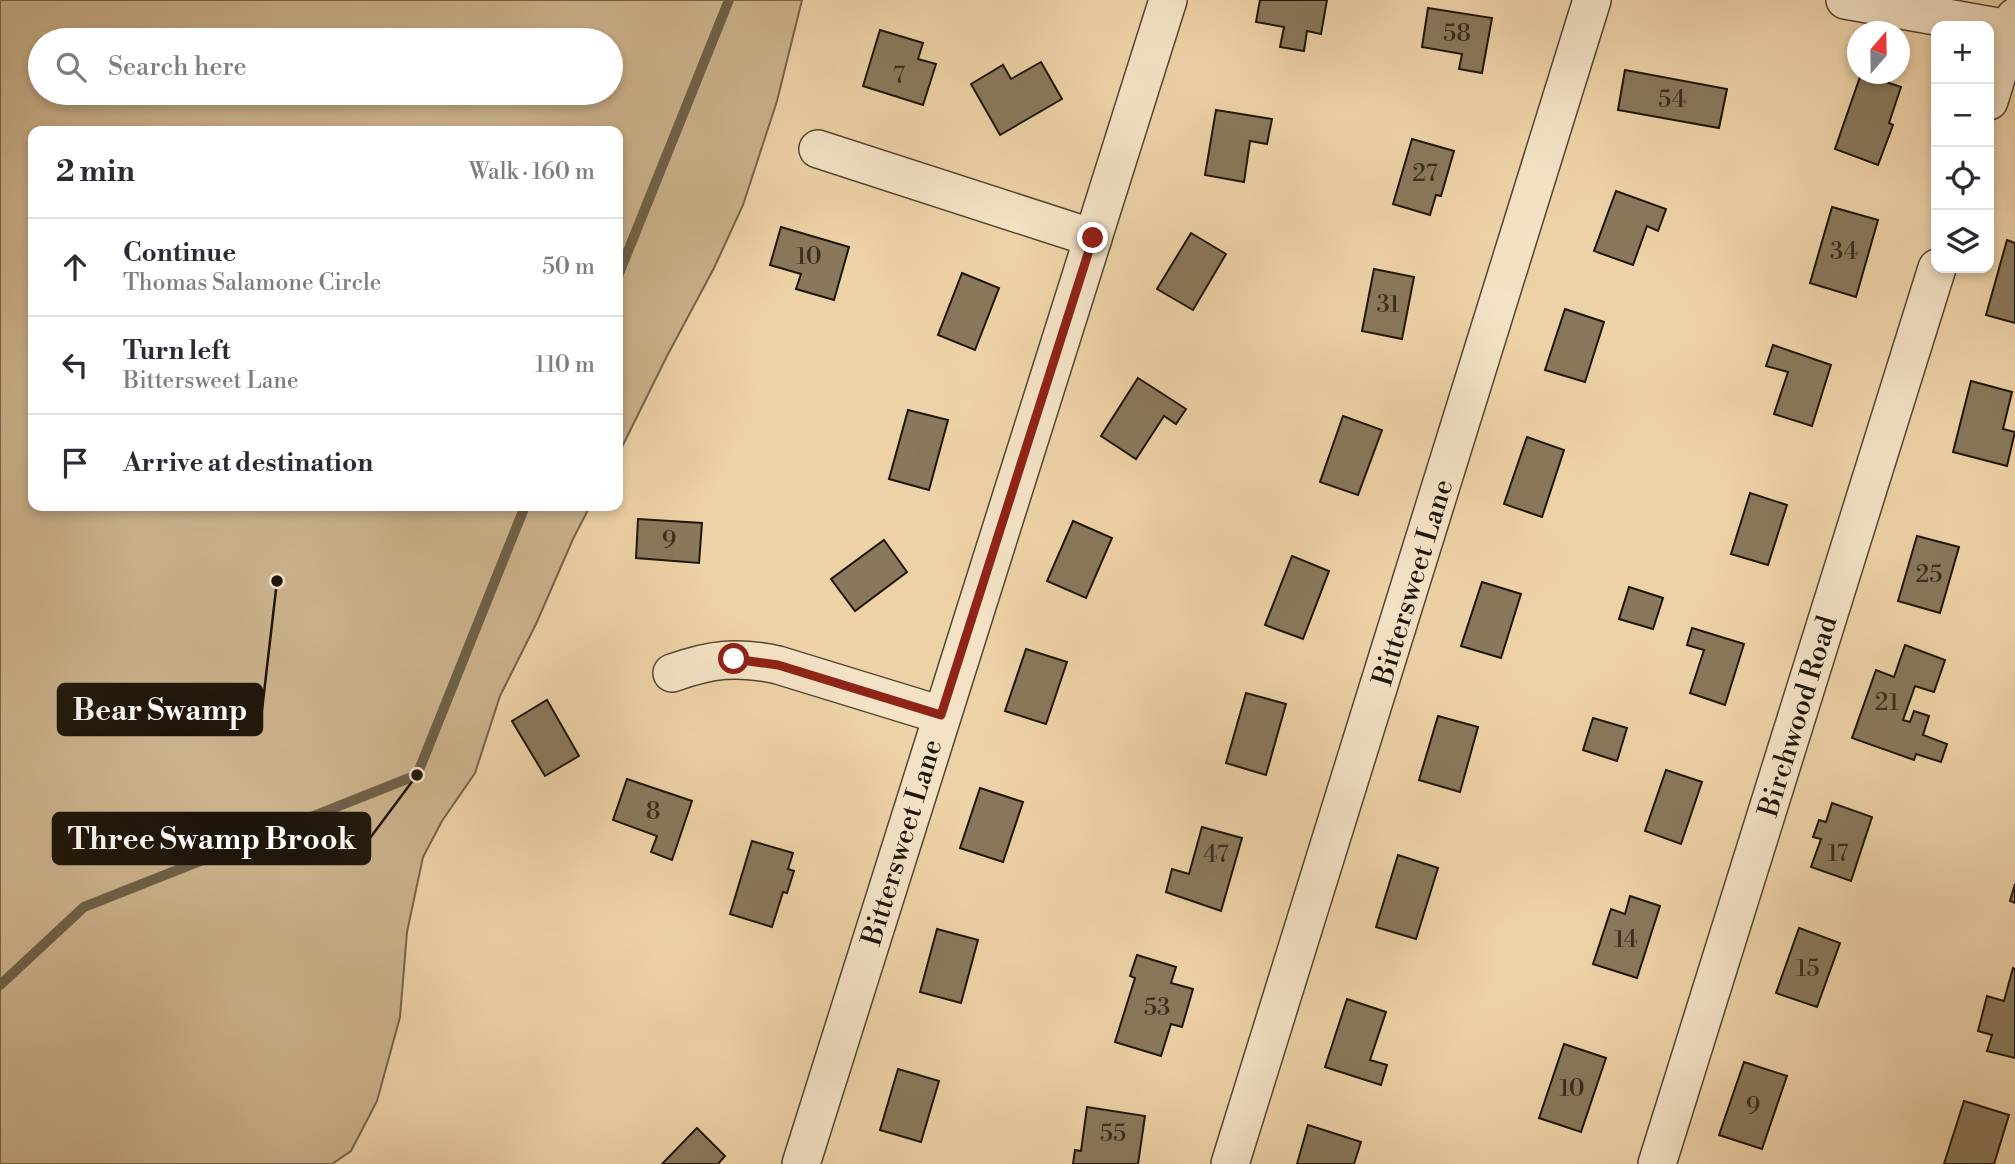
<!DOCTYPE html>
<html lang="en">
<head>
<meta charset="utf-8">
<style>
	body { margin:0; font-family:"Libre Bodoni",serif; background:#f7f7f7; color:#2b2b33 }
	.controls { position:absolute; right:21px; top:21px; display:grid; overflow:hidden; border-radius:14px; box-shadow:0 4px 10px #0003 }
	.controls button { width:63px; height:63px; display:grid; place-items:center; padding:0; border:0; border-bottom:2px solid #e1e1e2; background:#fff; color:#2b2b33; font:35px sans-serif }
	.compass { position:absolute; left:1847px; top:21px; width:63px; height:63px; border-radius:50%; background:#fff; box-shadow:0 4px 10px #0003; rotate:20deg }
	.stop { position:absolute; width:21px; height:21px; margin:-16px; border:5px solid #8f2418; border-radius:50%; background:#fff }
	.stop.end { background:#8f2418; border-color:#fff; box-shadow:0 2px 7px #0008 }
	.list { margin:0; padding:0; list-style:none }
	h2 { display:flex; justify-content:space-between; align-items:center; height:91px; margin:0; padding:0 28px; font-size:30px }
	h2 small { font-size:23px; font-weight:400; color:#7c7c81 }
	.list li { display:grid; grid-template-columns:46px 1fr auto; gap:21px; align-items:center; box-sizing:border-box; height:98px; padding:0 28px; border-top:2px solid #e1e1e2 }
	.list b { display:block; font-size:26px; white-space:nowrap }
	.list p { margin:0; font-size:23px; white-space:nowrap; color:#7c7c81 }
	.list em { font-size:23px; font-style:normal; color:#7c7c81 }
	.icon { flex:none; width:38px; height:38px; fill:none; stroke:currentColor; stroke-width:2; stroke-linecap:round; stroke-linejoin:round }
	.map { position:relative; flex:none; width:2015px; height:1164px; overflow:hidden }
	.search { position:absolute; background:#fff; box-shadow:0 4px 10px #0003; left:28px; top:28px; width:595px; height:77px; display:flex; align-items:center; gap:18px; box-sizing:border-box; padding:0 24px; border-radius:38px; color:#7c7c81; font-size:26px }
	.panel { position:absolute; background:#fff; box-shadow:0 4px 10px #0003; left:28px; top:126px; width:595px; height:385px; border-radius:14px }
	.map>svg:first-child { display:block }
	.green { fill:#cbb28c; stroke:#74644b; stroke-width:2; fill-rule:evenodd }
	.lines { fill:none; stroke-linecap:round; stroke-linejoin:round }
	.stream { stroke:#706048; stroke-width:10 }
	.building { fill:#8a785c; stroke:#1e160a; stroke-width:2 }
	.minor-casing { stroke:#524531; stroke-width:40 }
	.minor { stroke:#f4e2c6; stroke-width:37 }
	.route { stroke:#8f2418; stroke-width:9 }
	.labels { text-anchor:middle; stroke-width:5; stroke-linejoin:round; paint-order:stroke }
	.number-label { font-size:24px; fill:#392e1e }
	.street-label { font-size:28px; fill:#1e160a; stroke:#f4e2c6 }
	.leader { fill:none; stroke:#1e160a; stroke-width:2.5 }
	.callout-dot { fill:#1e160a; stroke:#f4e2c6; stroke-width:2.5 }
	.callout { fill:#1e160a; stroke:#1e160a; stroke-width:2.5 }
	.callout-label { font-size:30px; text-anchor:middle; font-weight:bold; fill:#fff }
</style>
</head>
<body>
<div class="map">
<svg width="2015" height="1164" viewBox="0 0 2015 1164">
	<rect width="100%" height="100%" fill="#eed2a7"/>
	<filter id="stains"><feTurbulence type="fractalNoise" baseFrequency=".00286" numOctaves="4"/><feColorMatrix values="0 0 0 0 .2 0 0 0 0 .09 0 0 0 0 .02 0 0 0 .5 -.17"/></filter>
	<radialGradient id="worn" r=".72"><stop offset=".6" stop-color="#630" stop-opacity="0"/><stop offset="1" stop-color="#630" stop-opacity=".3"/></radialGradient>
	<!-- green -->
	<path class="green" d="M0,0H802L777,101L743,205L714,268L667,356L618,455V131H33V506H590L573,539L536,624L500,696L475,773L442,821L423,857L407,932L400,1017L377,1101L351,1151L332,1164H0ZM40,40H611V93H40Z"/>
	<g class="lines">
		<!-- stream -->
		<g class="stream">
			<path d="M618,276L729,0"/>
			<path d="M0,985L84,907L417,775L525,506"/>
		</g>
	</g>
	<!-- building -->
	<g class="building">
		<path d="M1260,0H1327L1321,34L1307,31L1304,51L1280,47L1284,27L1256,22Z"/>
		<path d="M1428,8L1492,18L1482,73L1459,69L1462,54L1422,47Z"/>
		<path d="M880,30L923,43L918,59L936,64L923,105L863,86Z"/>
		<path d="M1041,62L1062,99L1000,135L971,84L1003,65L1011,79Z"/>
		<path d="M1625,70L1727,89L1719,128L1618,110Z"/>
		<path d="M1861,74L1901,87L1889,123L1893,125L1878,165L1835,149Z"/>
		<path d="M1216,110L1272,119L1267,144L1250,141L1244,182L1205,175Z"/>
		<path d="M1412,139L1454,151L1441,196L1436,195L1430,215L1393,204Z"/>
		<path d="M1616,191L1666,209L1658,231L1647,226L1633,265L1594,251Z"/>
		<path d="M1832,207L1878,220L1856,297L1810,283Z"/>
		<path d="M781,227L849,247L834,300L796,289L801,274L770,265Z"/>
		<path d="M1191,233L1226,254L1193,310L1157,289Z"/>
		<path d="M2007,240L2015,243V323L1986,315Z"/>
		<path d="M1374,269L1414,277L1402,339L1362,331Z"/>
		<path d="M962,273L999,288L975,350L938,335Z"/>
		<path d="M1565,309L1604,322L1585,382L1545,370Z"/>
		<path d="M1773,345L1831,365L1812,426L1774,414L1788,372L1766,366Z"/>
		<path d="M1138,378L1186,409L1176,424L1164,416L1136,459L1101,436Z"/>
		<path d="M1971,381L2012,392L2003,429L2015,432L2007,466L1953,452Z"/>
		<path d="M908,410L948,420L929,490L889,479Z"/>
		<path d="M1343,416L1382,430L1358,495L1320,482Z"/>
		<path d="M1527,437L1564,450L1542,517L1504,504Z"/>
		<path d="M1750,493L1787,505L1768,565L1731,554Z"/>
		<path d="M638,519L702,523L699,563L636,558Z"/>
		<path d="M1073,521L1112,538L1086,598L1047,581Z"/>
		<path d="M1917,536L1959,547L1940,613L1898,601Z"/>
		<path d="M884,540L907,572L855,611L831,579Z"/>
		<path d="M1292,556L1329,571L1303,639L1265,625Z"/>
		<path d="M1482,582L1521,594L1501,658L1461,646Z"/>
		<path d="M1629,587L1663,598L1653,629L1619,619Z"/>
		<path d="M1692,628L1744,644L1725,705L1690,693L1704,650L1687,645Z"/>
		<path d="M1905,645L1945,660L1934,692L1915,686L1903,720L1910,722L1914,711L1929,716L1923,735L1947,744L1941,762L1916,754L1914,760L1852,738L1876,670L1894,677Z"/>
		<path d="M1026,649L1067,662L1046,724L1005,711Z"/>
		<path d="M1246,693L1286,704L1266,775L1226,763Z"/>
		<path d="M547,700L579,756L545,776L512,721Z"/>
		<path d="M1438,716L1478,727L1460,792L1419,780Z"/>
		<path d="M1593,718L1627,728L1617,761L1583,750Z"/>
		<path d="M1666,770L1702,782L1681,844L1645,831Z"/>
		<path d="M627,779L692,801L672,860L651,852L657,836L613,820Z"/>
		<path d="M980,788L1023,802L1003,862L960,848Z"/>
		<path d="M1832,803L1872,817L1851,881L1811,867L1821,839L1813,837L1819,820L1826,822Z"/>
		<path d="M1202,827L1242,838L1221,911L1166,892L1172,869L1189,874Z"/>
		<path d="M752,841L793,853L788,869L794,871L787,893L783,892L772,927L730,914Z"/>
		<path d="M1398,855L1438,868L1416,939L1376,927Z"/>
		<path d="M2015,884V903L2010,901Z"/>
		<path d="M1630,896L1660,906L1637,978L1593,964L1611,909L1625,914Z"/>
		<path d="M1799,928L1840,943L1817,1007L1776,993Z"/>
		<path d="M937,929L978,940L961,1003L920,992Z"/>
		<path d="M1137,955L1176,967L1171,983L1193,989L1182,1027L1171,1024L1161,1056L1115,1042L1135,978L1130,976Z"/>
		<path d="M2013,968L2015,969V1058L1987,1051L1992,1035L1978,1031L1987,996L2004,1001Z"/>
		<path d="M1347,999L1386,1012L1370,1060L1387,1065L1381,1085L1325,1067Z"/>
		<path d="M1564,1044L1606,1058L1581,1132L1539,1118Z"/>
		<path d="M1744,1062L1787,1076L1762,1149L1719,1135Z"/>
		<path d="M898,1069L939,1081L921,1142L880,1130Z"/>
		<path d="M1964,1101L2009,1115L1994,1164H1944Z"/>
		<path d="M1087,1107L1145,1116L1138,1164H1073L1075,1150L1081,1151Z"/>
		<path d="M1308,1125L1361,1142L1354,1164H1297Z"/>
		<path d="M697,1128L725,1156L718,1164H662Z"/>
	</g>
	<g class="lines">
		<!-- minor casing -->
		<g class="minor-casing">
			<g id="minor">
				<path d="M1845,0L2015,30"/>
				<path d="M1989,101L2015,17"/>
				<path d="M818,149L1093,238"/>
				<path d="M672,673C711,659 737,656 778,665L941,715"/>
				<path d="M801,1164L1168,0"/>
				<path d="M1230,1164L1592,0"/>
				<path d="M1657,1164L1937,268"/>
			</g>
		</g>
		<!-- minor -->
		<use href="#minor" class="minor"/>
	</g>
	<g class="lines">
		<!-- route -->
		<path class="route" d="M734,659L778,665L941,715L1093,238"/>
	</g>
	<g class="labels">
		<!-- number labels -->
		<g class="number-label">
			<text x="1457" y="41">58</text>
			<text x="899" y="83">7</text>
			<text x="1672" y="107">54</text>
			<text x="1425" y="181">27</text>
			<text x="1844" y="259">34</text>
			<text x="809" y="264">10</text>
			<text x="1388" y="312">31</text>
			<text x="669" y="548">9</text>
			<text x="1929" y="582">25</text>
			<text x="1887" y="710">21</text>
			<text x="653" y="819">8</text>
			<text x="1838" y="861">17</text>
			<text x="1216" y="862">47</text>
			<text x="1626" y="947">14</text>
			<text x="1808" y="976">15</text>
			<text x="1157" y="1015">53</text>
			<text x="1572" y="1096">10</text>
			<text x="1753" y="1114">9</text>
			<text x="1113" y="1141">55</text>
		</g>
		<!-- street labels -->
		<g class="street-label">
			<text transform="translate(1412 582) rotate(-73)" y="10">Bittersweet Lane</text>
			<text transform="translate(1797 716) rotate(-73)" y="10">Birchwood Road</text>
			<text transform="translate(901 842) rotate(-73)" y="10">Bittersweet Lane</text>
		</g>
	</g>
	<!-- callouts -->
	<path class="leader" d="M277 581L262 710M417 775L370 838"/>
	<g class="callout-dot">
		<circle cx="277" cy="581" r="7"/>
		<circle cx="417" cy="775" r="7"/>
	</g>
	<g class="callout">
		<rect x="58" y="684" width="204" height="51" rx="7"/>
		<rect x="53" y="813" width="317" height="51" rx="7"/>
	</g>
	<g class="callout-label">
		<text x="160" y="720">Bear Swamp</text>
		<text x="212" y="849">Three Swamp Brook</text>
	</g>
	<rect width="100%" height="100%" filter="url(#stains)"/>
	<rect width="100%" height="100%" fill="url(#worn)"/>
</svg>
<div class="controls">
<button>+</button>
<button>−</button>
<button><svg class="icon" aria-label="locate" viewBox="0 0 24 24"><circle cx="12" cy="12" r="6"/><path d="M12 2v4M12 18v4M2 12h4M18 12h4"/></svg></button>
<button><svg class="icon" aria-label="layers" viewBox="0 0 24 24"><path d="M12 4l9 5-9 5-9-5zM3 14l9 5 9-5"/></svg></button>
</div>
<svg class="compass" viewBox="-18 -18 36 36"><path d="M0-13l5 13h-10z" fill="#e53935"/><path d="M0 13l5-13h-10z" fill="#7c7c81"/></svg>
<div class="stop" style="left:734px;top:659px"></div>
<div class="stop end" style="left:1093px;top:238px"></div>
<div class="search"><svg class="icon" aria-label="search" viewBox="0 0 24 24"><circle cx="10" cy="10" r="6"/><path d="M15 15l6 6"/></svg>Search here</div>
<section class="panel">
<h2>2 min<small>Walk · 160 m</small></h2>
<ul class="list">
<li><svg class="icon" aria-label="ahead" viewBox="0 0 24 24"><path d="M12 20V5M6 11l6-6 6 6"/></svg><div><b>Continue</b><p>Thomas Salamone Circle</p></div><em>50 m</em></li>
<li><svg class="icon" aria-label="left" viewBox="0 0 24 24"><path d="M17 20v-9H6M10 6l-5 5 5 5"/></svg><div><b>Turn left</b><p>Bittersweet Lane</p></div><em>110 m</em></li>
<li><svg class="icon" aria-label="arrive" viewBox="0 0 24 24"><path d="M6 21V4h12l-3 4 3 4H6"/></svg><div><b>Arrive at destination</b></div></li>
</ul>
</section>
</div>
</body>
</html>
